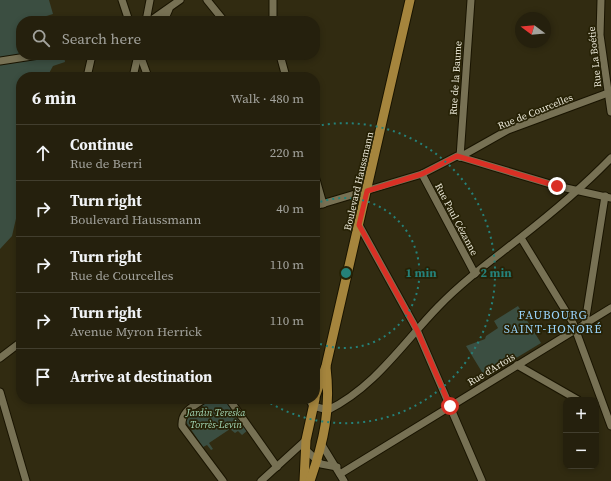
<!DOCTYPE html>
<html lang="en">
<head>
<meta charset="utf-8">
<style>
	body { margin:0; font-family:"Source Serif 4",serif; background:#312d1b; color:#f1f3f6 }
	.controls { position:absolute; right:12px; bottom:12px; display:grid; overflow:hidden; border-radius:8px; box-shadow:0 2px 6px #0003 }
	.controls button { width:36px; height:36px; display:grid; place-items:center; padding:0; border:0; border-bottom:1px solid #423e2e; background:#25200d; color:#f1f3f6; font:20px sans-serif }
	.compass { position:absolute; left:515px; top:12px; width:36px; height:36px; border-radius:50%; background:#25200d; box-shadow:0 2px 6px #0003; rotate:286deg }
	.stop { position:absolute; width:12px; height:12px; margin:-9px; border:3px solid #d93025; border-radius:50%; background:#fff }
	.stop.end { background:#d93025; border-color:#fff; box-shadow:0 1px 4px #0008 }
	.list { margin:0; padding:0; list-style:none }
	h2 { display:flex; justify-content:space-between; align-items:center; height:52px; margin:0; padding:0 16px; font-size:17px }
	h2 small { font-size:13px; font-weight:400; color:#a3a39d }
	.list li { display:grid; grid-template-columns:26px 1fr auto; gap:12px; align-items:center; box-sizing:border-box; height:56px; padding:0 16px; border-top:1px solid #423e2e }
	.list b { display:block; font-size:15px; white-space:nowrap }
	.list p { margin:0; font-size:13px; white-space:nowrap; color:#a3a39d }
	.list em { font-size:13px; font-style:normal; color:#a3a39d }
	.icon { flex:none; width:22px; height:22px; fill:none; stroke:currentColor; stroke-width:2; stroke-linecap:round; stroke-linejoin:round }
	.map { position:relative; flex:none; width:611px; height:481px; overflow:hidden }
	.search { position:absolute; background:#25200d; box-shadow:0 2px 6px #0003; left:16px; top:16px; width:304px; height:44px; display:flex; align-items:center; gap:10px; box-sizing:border-box; padding:0 14px; border-radius:16px; color:#a3a39d; font-size:15px }
	.panel { position:absolute; background:#25200d; box-shadow:0 2px 6px #0003; left:16px; top:72px; width:304px; height:332px; border-radius:16px }
	.map>svg:first-child { display:block }
	.green { fill:#3b4e41 }
	.lines { fill:none; stroke-linecap:round; stroke-linejoin:round }
	.minor-casing { stroke:#191400; stroke-width:9 }
	.major-casing { stroke:#191400; stroke-width:11 }
	.minor { stroke:#777154; stroke-width:7 }
	.major { stroke:#a5853d; stroke-width:9 }
	.route { stroke:#d93025; stroke-width:5 }
	.ring { fill:none; stroke:#258179; stroke-width:2; stroke-dasharray:2 4 }
	.labels { text-anchor:middle; stroke-width:3.5; stroke-linejoin:round; paint-order:stroke }
	.street-label { font-size:10px; fill:#ebe8d8; stroke:#272206 }
	.park-label { font-size:10px; font-style:italic; fill:#a3d7b5; stroke:#272206 }
	.quarter-label { font-size:12px; letter-spacing:1px; fill:#99d3f9; stroke:#272206 }
	.centre { fill:#258179; stroke:#272206; stroke-width:2 }
	.ring-label { font-size:12px; text-anchor:middle; font-weight:bold; fill:#258179; stroke:#272206; stroke-width:3.5; stroke-linejoin:round; paint-order:stroke }
</style>
</head>
<body>
<div class="map">
<svg width="611" height="481" viewBox="0 0 611 481">
	<rect width="100%" height="100%" fill="#312b11"/>
	<!-- green -->
	<g class="green">
		<path d="M0,0H49L53,14L40,18L41,21H21V55H64L65,62L53,66L47,77H21V197L12,236L0,249Z"/>
		<path d="M518,306L541,343L485,377L466,346L485,339L486,336L498,328L494,321Z"/>
		<path d="M210,399H225L248,430L242,435L238,431L235,433L230,429L209,443L213,449L211,450L207,445L203,447L186,422V415L189,413L191,415L203,407L202,405Z"/>
	</g>
	<g class="lines">
		<!-- minor casing -->
		<g class="minor-casing">
			<g id="minor">
				<path d="M122,0L129,21"/>
				<path d="M207,0L224,21"/>
				<path d="M601,0L600,35L611,112"/>
				<path d="M146,21L150,0"/>
				<path d="M150,21L180,0"/>
				<path d="M160,21L166,16L169,9"/>
				<path d="M273,21V0"/>
				<path d="M140,55L148,77"/>
				<path d="M280,55L286,77"/>
				<path d="M0,61L39,55"/>
				<path d="M87,77L92,55"/>
				<path d="M133,77L138,55"/>
				<path d="M460,157L508,130L608,93"/>
				<path d="M460,157L471,0"/>
				<path d="M422,174L475,274"/>
				<path d="M315,176L323,204"/>
				<path d="M315,206L422,174L457,156L557,186L611,198"/>
				<path d="M359,225L417,330L482,481"/>
				<path d="M521,238L573,323L611,426"/>
				<path d="M585,323L605,196"/>
				<path d="M0,358L21,342"/>
				<path d="M517,365L578,400"/>
				<path d="M0,392L26,481"/>
				<path d="M204,399C193,407 181,411 182,426L223,481"/>
				<path d="M229,399L277,467"/>
				<path d="M309,399L313,406L328,410C375,387 403,343 438,307C463,281 492,260 520,238C552,213 583,187 611,158"/>
				<path d="M322,445L344,481"/>
				<path d="M305,449L321,464L337,467"/>
				<path d="M340,474L611,308"/>
				<path d="M261,481L306,440"/>
			</g>
		</g>
		<!-- major casing -->
		<g class="major-casing">
			<g id="major">
				<path d="M315,397L326,366L410,0"/>
				<path d="M304,481L306,440L315,399"/>
				<path d="M310,481C324,441 331,410 326,367"/>
			</g>
		</g>
		<!-- minor -->
		<use href="#minor" class="minor"/>
		<!-- major -->
		<use href="#major" class="major"/>
	</g>
	<g class="lines">
		<!-- route -->
		<path class="route" d="M450,406L417,330L359,225L367,191L422,174L457,156L557,186"/>
	</g>
	<!-- distance rings -->
	<g class="ring">
		<path d="M315 204A75 75 0 1 1 315 342"/>
		<path d="M316 126A150 150 0 1 1 265 400"/>
	</g>
	<g class="labels">
		<!-- street labels -->
		<g class="street-label">
			<text transform="translate(594 57) rotate(-96)" y="4">Rue La Boétie</text>
			<text transform="translate(455 78) rotate(-86)" y="4">Rue de la Baume</text>
			<text transform="translate(535 111) rotate(-22)" y="4">Rue de Courcelles</text>
			<text transform="translate(358 181) rotate(-77)" y="4">Boulevard Haussmann</text>
			<text transform="translate(457 219) rotate(62)" y="4">Rue Paul Cézanne</text>
			<text transform="translate(491 369) rotate(-31)" y="4">Rue d'Artois</text>
		</g>
		<!-- park labels -->
		<g class="park-label">
			<text x="216" y="416">Jardin Tereska<tspan x="216" dy="12">Torrès-Levin</tspan></text>
		</g>
		<!-- quarter labels -->
		<g class="quarter-label">
			<text x="553" y="319">FAUBOURG<tspan x="553" dy="14">SAINT-HONORÉ</tspan></text>
		</g>
	</g>
	<circle cx="346" cy="273" r="6" class="centre"/>
	<g class="ring-label">
		<text x="421" y="277">1 min</text>
		<text x="496" y="277">2 min</text>
	</g>
</svg>
<div class="controls">
<button>+</button>
<button>−</button>
</div>
<svg class="compass" viewBox="-18 -18 36 36"><path d="M0-13l5 13h-10z" fill="#e53935"/><path d="M0 13l5-13h-10z" fill="#a3a39d"/></svg>
<div class="stop" style="left:450px;top:406px"></div>
<div class="stop end" style="left:557px;top:186px"></div>
<div class="search"><svg class="icon" aria-label="search" viewBox="0 0 24 24"><circle cx="10" cy="10" r="6"/><path d="M15 15l6 6"/></svg>Search here</div>
<section class="panel">
<h2>6 min<small>Walk · 480 m</small></h2>
<ul class="list">
<li><svg class="icon" aria-label="ahead" viewBox="0 0 24 24"><path d="M12 20V5M6 11l6-6 6 6"/></svg><div><b>Continue</b><p>Rue de Berri</p></div><em>220 m</em></li>
<li><svg class="icon" aria-label="right" viewBox="0 0 24 24"><path d="M7 20v-9h11M14 6l5 5-5 5"/></svg><div><b>Turn right</b><p>Boulevard Haussmann</p></div><em>40 m</em></li>
<li><svg class="icon" aria-label="right" viewBox="0 0 24 24"><path d="M7 20v-9h11M14 6l5 5-5 5"/></svg><div><b>Turn right</b><p>Rue de Courcelles</p></div><em>110 m</em></li>
<li><svg class="icon" aria-label="right" viewBox="0 0 24 24"><path d="M7 20v-9h11M14 6l5 5-5 5"/></svg><div><b>Turn right</b><p>Avenue Myron Herrick</p></div><em>110 m</em></li>
<li><svg class="icon" aria-label="arrive" viewBox="0 0 24 24"><path d="M6 21V4h12l-3 4 3 4H6"/></svg><div><b>Arrive at destination</b></div></li>
</ul>
</section>
</div>
</body>
</html>
